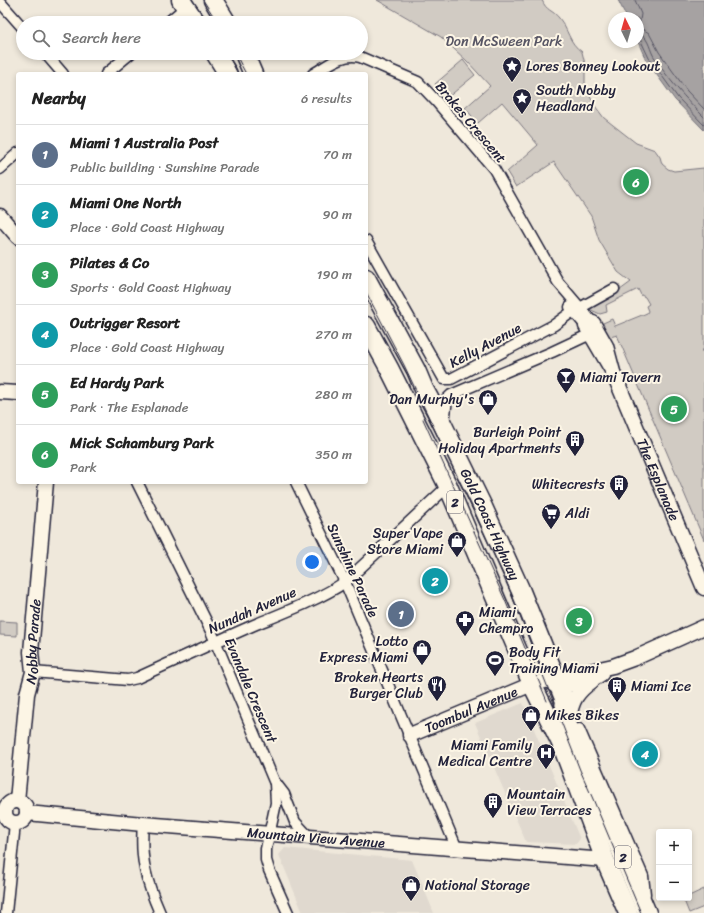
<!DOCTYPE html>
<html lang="en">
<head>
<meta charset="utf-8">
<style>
	body { margin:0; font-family:Sriracha,sans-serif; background:#f2f2f2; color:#222 }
	.controls { position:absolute; right:12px; bottom:12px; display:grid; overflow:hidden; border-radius:4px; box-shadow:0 2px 6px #0003 }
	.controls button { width:36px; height:36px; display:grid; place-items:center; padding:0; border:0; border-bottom:1px solid #e0e0e0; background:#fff; color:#222; font:20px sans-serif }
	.compass { position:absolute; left:608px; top:12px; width:36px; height:36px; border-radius:50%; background:#fff; box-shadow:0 2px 6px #0003; rotate:355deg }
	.you { position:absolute; left:312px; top:562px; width:14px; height:14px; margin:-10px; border:3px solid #fff; border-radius:50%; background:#1a73e8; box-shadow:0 0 0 6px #1a73e833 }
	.badge { display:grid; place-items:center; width:26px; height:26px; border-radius:50%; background:#22223b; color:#fff; font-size:13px; font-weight:700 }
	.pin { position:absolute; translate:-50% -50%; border:2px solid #fff; box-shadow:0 1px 4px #0006 }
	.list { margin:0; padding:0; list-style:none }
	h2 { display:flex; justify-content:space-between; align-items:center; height:52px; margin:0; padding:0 16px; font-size:17px }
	h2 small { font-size:13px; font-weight:400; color:#767676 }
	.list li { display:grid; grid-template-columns:26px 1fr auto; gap:12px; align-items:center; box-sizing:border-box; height:60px; padding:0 16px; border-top:1px solid #e0e0e0 }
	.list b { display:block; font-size:15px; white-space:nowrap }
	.list p { margin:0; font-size:13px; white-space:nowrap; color:#767676 }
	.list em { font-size:13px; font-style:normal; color:#767676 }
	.icon { flex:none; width:22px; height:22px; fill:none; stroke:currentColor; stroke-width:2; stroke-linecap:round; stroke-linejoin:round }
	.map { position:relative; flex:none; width:704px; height:913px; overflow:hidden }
	.search { position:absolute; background:#fff; box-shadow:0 2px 6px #0003; left:16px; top:16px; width:352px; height:44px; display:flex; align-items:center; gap:10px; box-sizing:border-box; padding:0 14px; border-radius:22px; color:#767676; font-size:15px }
	.panel { position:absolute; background:#fff; box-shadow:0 2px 6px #0003; left:16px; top:72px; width:352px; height:412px; border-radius:4px }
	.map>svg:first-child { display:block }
	.built { fill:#e0d9cf }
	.green { fill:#d1cbc3; stroke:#7a767f }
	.water { fill:#a6a2a2; stroke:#716f79 }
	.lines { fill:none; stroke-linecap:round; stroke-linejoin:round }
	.shore { stroke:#575564; stroke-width:1 }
	.street-casing { stroke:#22223b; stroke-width:13 }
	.secondary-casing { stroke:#22223b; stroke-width:17 }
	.highway-casing { stroke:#22223b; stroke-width:21 }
	.street { stroke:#fcf5e5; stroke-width:10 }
	.secondary { stroke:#fcf5e5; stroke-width:14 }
	.highway { stroke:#fcf5e5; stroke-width:18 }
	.tram { stroke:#22223b; stroke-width:1 }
	.labels { text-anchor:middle; stroke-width:4; stroke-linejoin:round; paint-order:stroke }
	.shield { fill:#fcf5e5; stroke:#63616e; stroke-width:1 }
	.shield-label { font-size:13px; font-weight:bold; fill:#22223b }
	.park-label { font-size:14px; fill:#575564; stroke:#fcf5e5 }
	.poi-label { font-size:14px; fill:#22223b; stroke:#fcf5e5; text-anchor:start }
	.street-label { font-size:14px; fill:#22223b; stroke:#fcf5e5 }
</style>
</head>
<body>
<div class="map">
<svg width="704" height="913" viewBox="0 0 704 913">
	<rect width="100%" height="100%" fill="#efe8db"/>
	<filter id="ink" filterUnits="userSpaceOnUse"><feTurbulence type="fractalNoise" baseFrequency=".025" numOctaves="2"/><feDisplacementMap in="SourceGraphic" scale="8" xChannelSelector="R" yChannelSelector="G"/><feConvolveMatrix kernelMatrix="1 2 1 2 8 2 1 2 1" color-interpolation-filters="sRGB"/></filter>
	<g filter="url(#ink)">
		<!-- built -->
		<g class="built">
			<path d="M523,703L580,839L576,844L526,842L475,723Z"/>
			<path d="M285,848L412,860L434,913H303L279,855Z"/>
		</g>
		<!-- green -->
		<g class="green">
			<path d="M377,0H542C546,11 553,10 559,18C569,30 568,42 582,52L585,64V87L595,106L604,118L636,143L655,150L660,157L662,164L668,169L674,171L704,168V349L701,351H704V540L617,335L607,338L602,326L603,323L612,319L615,326L647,313L648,311L646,306L649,304L645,297L641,295L638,289L606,305L607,312L600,314L589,309L616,293L631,282L618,272L599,240L591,216L554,162L516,187L507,172L538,145L502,102L478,123L465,108L490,86L467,61L441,37Z"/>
			<path d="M463,60L475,75L447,98L435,84Z"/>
			<path d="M0,621L17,622V636L0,635Z"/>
			<path d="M704,889V907L689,913L683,898H689V896Z"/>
		</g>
		<!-- water -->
		<path class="water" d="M618,0H704V130L675,100L646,60L638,42V18H627Z"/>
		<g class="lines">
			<!-- shore -->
			<g class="shore">
				<path d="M635,0L641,14L639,27L649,33L659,52L687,91L704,109"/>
				<path d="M638,33C648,36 649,47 653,55C666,77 686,99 704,117"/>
				<path d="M638,38L641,41L649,58L678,98L704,125"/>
			</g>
			<!-- street casing -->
			<g class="street-casing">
				<g id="street">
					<path d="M0,2L23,28"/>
					<path d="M167,23L186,7"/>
					<path d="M45,53L63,74"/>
					<path d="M106,74L131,53"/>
					<path d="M313,74C327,66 343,52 360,57L418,82L436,101L494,169L558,282L593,323"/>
					<path d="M0,169L18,153"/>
					<path d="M366,241L444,379H451L554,325L569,314L614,289"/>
					<path d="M570,307L586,326"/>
					<path d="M444,423L447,399L451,395L552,352L584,337L590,333"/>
					<path d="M137,482L211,631L274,781L284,794L295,822L310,838"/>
					<path d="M296,482L345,582L457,849"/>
					<path d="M33,672L128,680L137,678C176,660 215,642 254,625C283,613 320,599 345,582L448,486"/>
					<path d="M579,729L643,876L645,894"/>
					<path d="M275,783L276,803L266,849V860L269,870L288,913"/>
					<path d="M143,824C140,860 146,881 160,913"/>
					<path d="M6,913L15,823"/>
				</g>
			</g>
			<!-- secondary casing -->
			<g class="secondary-casing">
				<g id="secondary">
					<path d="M0,216L18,237"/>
					<path id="s1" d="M613,372L606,346L593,323L586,326L613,372L704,588"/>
					<path d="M0,392L18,393"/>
					<path d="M554,685C571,685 587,684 601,674"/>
					<path d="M569,718C572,700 577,692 592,681"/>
					<path id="s2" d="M410,735L532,684L613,666L635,658L704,627"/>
					<circle cx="16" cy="812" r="11"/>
					<path id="s3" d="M17,801L27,694L33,672L31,652L46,482"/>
					<path id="s4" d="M27,813L143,824L605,860"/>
				</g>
			</g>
			<!-- highway casing -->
			<g class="highway-casing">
				<g id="highway">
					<path d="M181,0L196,23"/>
					<path d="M213,0L227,23"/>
					<path d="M215,53L228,74"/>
					<path d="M244,53L253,74"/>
					<path id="s5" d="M366,278L416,370L424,389L437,413L483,507L520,589L565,701L563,714L647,913"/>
					<path d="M366,326L389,368L448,486L532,684L561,743L605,860L628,913"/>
				</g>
			</g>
			<!-- street -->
			<use href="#street" class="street"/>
			<!-- secondary -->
			<use href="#secondary" class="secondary"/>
			<!-- highway -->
			<use href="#highway" class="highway"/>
			<!-- tram -->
			<g class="tram">
				<path d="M192,0L210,23"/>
				<path d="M203,0L218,23"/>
				<path d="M227,53L238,74"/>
				<path d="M235,53L246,74"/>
				<path d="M366,292L404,365L505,578L580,770L593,799L641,913"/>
				<path d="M423,419L505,600L547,701"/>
			</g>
		</g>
	</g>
	<!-- icons -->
	<defs>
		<g id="sight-pin" transform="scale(1)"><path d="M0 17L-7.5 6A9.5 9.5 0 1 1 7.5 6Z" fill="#22223b" stroke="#fcf5e5"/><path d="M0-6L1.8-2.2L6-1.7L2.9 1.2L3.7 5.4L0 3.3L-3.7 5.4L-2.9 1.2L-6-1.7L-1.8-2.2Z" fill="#fff"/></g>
		<g id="bar-pin" transform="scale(1)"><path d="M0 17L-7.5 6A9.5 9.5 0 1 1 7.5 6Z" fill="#22223b" stroke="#fcf5e5"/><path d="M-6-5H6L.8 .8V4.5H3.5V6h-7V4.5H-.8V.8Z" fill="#fff"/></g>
		<g id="shop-pin" transform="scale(1)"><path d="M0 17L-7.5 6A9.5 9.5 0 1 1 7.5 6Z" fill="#22223b" stroke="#fcf5e5"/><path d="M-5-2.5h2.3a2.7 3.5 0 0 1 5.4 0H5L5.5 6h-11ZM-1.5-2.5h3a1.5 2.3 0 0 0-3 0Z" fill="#fff"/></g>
		<g id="building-pin" transform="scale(1)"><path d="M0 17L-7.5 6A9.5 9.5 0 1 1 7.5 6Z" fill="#22223b" stroke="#fcf5e5"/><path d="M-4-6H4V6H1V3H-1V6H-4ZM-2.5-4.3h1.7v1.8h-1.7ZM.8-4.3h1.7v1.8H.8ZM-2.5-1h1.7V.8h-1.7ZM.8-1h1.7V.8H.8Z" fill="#fff"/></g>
		<g id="supermarket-pin" transform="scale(1)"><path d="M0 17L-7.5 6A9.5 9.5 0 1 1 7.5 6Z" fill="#22223b" stroke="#fcf5e5"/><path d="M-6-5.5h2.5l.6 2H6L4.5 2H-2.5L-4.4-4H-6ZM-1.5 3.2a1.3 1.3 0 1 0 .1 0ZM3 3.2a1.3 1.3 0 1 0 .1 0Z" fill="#fff"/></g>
		<g id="pharmacy-pin" transform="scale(1)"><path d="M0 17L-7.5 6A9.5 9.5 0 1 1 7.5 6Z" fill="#22223b" stroke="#fcf5e5"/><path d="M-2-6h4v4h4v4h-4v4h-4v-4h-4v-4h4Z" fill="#fff"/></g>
		<g id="stadium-pin" transform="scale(1)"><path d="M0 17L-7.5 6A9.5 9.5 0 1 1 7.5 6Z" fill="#22223b" stroke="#fcf5e5"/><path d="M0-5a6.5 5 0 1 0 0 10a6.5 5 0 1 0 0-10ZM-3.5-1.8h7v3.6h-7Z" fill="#fff"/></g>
		<g id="restaurant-pin" transform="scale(1)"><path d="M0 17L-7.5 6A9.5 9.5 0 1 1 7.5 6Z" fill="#22223b" stroke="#fcf5e5"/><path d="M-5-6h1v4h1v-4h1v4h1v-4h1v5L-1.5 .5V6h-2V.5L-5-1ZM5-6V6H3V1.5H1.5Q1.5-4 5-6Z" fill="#fff"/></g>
		<g id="hospital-pin" transform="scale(1)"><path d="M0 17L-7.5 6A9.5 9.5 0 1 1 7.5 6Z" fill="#22223b" stroke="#fcf5e5"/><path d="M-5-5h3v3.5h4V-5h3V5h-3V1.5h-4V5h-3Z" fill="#fff"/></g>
	</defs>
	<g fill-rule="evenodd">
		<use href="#sight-pin" x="512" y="66"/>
		<use href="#sight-pin" x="522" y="98"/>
		<use href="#bar-pin" x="566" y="377"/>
		<use href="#shop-pin" x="488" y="399"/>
		<use href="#building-pin" x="575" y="440"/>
		<use href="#building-pin" x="619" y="484"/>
		<use href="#supermarket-pin" x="551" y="513"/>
		<use href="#shop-pin" x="457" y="541"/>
		<use href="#pharmacy-pin" x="465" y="620"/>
		<use href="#shop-pin" x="422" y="649"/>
		<use href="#stadium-pin" x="495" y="660"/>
		<use href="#restaurant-pin" x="437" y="685"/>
		<use href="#building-pin" x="617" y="686"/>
		<use href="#shop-pin" x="531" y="715"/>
		<use href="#hospital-pin" x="546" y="753"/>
		<use href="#building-pin" x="493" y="802"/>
		<use href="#shop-pin" x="411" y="885"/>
	</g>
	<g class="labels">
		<!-- shield labels -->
		<g class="shield">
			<rect x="447" y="491" width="16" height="22" rx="3"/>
			<rect x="615" y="846" width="16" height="22" rx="3"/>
		</g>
		<g class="shield-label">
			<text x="455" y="507">2</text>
			<text x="623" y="862">2</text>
		</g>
		<!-- park labels -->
		<g class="park-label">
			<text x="504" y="46">Don McSween Park</text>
		</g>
		<!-- poi labels -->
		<g class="poi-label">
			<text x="526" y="71">Lores Bonney Lookout</text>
			<text x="536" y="95">South Nobby<tspan x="536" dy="16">Headland</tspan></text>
			<text x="580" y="382">Miami Tavern</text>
			<text x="474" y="404" text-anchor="end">Dan Murphy's</text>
			<text x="561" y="437" text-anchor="end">Burleigh Point<tspan x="561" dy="16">Holiday Apartments</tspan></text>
			<text x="605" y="489" text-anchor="end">Whitecrests</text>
			<text x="565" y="518">Aldi</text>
			<text x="443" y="538" text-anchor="end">Super Vape<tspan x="443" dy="16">Store Miami</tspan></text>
			<text x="479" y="617">Miami<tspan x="479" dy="16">Chempro</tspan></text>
			<text x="408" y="646" text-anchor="end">Lotto<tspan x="408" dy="16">Express Miami</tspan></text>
			<text x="509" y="657">Body Fit<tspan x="509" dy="16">Training Miami</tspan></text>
			<text x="423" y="682" text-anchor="end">Broken Hearts<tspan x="423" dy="16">Burger Club</tspan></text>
			<text x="631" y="691">Miami Ice</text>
			<text x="545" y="720">Mikes Bikes</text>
			<text x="532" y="750" text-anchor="end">Miami Family<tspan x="532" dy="16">Medical Centre</tspan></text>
			<text x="507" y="799">Mountain<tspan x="507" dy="16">View Terraces</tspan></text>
			<text x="425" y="890">National Storage</text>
		</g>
		<!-- street labels -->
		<g class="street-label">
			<text transform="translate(471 122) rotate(50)" y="5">Brakes Crescent</text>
			<text transform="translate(485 345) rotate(-28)" y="5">Kelly Avenue</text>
			<text dy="5" stroke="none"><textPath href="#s1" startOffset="231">The Esplanade</textPath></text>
			<text dy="5" stroke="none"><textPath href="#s5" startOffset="276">Gold Coast Highway</textPath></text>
			<text transform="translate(353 570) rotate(65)" y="5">Sunshine Parade</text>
			<text transform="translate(252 610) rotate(-24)" y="5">Nundah Avenue</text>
			<text dy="5" stroke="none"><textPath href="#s3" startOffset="161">Nobby Parade</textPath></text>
			<text transform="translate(251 690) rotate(67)" y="5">Evandale Crescent</text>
			<text dy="5" stroke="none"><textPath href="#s2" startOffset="66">Toombul Avenue</textPath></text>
			<text dy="5" stroke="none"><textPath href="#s4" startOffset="290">Mountain View Avenue</textPath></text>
		</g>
	</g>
</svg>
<div class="controls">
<button>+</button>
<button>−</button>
</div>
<svg class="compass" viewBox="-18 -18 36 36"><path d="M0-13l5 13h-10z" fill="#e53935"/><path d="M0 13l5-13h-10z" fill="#767676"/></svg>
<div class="you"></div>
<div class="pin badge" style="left:401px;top:614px;background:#5c6f8a">1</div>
<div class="pin badge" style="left:435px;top:581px;background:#0f9aa8">2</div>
<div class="pin badge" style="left:579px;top:621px;background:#2e9e5b">3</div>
<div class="pin badge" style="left:645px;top:754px;background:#0f9aa8">4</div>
<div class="pin badge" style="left:674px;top:409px;background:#2e9e5b">5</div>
<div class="pin badge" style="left:636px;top:182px;background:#2e9e5b">6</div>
<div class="search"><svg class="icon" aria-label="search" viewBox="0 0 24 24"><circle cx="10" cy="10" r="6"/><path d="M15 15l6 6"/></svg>Search here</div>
<section class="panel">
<h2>Nearby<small>6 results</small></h2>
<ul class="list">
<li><span class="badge" style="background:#5c6f8a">1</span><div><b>Miami 1 Australia Post</b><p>Public building · Sunshine Parade</p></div><em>70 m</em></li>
<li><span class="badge" style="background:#0f9aa8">2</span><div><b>Miami One North</b><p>Place · Gold Coast Highway</p></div><em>90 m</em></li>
<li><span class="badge" style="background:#2e9e5b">3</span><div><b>Pilates &amp; Co</b><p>Sports · Gold Coast Highway</p></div><em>190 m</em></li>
<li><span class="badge" style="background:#0f9aa8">4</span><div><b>Outrigger Resort</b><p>Place · Gold Coast Highway</p></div><em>270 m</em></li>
<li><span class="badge" style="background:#2e9e5b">5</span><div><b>Ed Hardy Park</b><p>Park · The Esplanade</p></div><em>280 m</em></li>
<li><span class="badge" style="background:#2e9e5b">6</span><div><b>Mick Schamburg Park</b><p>Park</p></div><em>350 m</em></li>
</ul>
</section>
</div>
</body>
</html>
